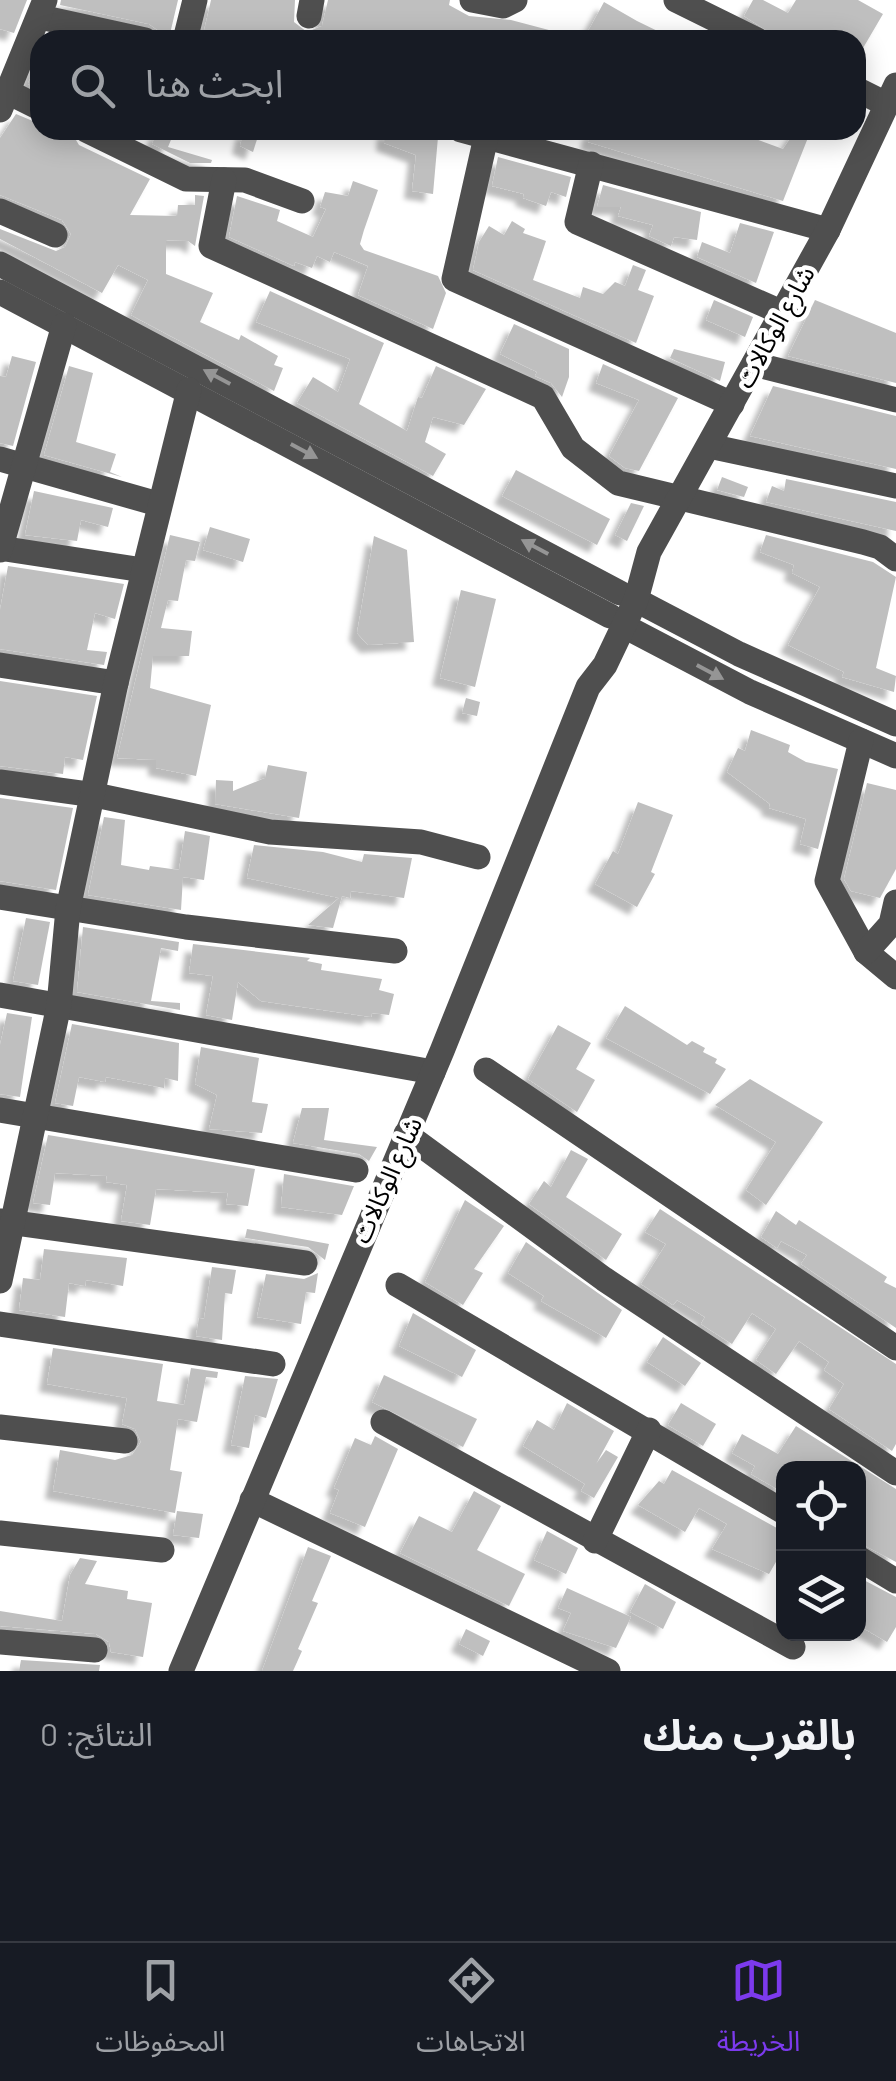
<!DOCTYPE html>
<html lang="ar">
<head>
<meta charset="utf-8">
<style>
	body { margin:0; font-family:Barlow,"Noto Sans Arabic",sans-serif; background:#20242c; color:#f1f3f6; direction:rtl }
	.controls { position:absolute; right:30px; bottom:30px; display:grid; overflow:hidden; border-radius:20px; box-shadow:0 5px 25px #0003 }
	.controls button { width:90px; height:90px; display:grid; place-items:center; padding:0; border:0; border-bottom:2px solid #363941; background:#171b24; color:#f1f3f6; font:50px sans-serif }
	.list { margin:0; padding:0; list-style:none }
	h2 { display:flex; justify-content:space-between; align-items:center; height:130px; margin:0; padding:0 40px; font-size:42px }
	h2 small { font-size:32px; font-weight:400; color:#9ea1a6 }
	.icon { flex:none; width:55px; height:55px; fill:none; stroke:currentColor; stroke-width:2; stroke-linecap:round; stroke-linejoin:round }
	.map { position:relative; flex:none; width:896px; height:1671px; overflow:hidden; direction:ltr }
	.search { position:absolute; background:#171b24; box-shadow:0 5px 25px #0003; left:30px; right:30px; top:30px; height:110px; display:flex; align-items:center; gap:25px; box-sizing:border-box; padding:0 35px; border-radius:30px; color:#9ea1a6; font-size:38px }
	.sheet { height:270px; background:#171b24 }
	nav { display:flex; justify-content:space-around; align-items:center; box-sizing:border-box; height:140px; border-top:2px solid #363941; background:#171b24; font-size:28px; color:#9ea1a6 }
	nav a { display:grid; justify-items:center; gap:5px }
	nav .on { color:#7c3aed }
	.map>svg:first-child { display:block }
	.building { fill:#bfbfbf; filter:url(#shadow) }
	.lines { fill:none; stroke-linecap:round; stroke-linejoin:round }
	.minor { stroke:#4f4f4f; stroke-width:25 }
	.oneway { fill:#959595 }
	.labels { text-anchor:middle; stroke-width:9; stroke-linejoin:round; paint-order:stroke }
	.street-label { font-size:25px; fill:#000; stroke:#fff }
</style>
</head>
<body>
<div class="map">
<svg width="896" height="1671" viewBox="0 0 896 1671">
	<defs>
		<filter id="shadow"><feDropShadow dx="-8" dy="8" stdDeviation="2.5" flood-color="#0004"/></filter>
	</defs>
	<rect width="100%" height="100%" fill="#fff"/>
	<!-- building -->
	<g class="building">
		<path d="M0,0H27L14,33L0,29Z"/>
		<path d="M61,0H178L169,38L149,24L60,5Z"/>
		<path d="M211,0H295L294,22L307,32L322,26L328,0H450L449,5L469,16L511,20L564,34V40H202Z"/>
		<path d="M753,0H763L788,13L796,0H858L883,14L856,60V40H782L772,34L744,16Z"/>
		<path d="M604,2L637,21L676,40H596L586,35Z"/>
		<path d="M40,55V90L28,84Z"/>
		<path d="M16,114L40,124V130H70L79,145L150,179L130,215L177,216L178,205H195V195L204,196L195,246L188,241L166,240V274L213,293L200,322L239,340L241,335L278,356L274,365L283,368L274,391L131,315L148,280L118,265L102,293L0,239V229L56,251L65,247L71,234L62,220L0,195V138Z"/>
		<path d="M158,130L173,135L168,147L212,160L211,163H190L152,144Z"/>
		<path d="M244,130L259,133L253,152L240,146Z"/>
		<path d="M385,130L438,137L433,194L412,191L416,155L384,143Z"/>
		<path d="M591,130H731L783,149L796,130H811L783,201L588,142Z"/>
		<path d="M498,157L571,177L566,197L551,192L546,206L523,198L524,194L492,186Z"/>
		<path d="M353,181L378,190L364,230L360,244L364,250L438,276L446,293L433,329L358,295L368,266L334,252L330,262L317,256L312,268L295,262L294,266L229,237L237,196L280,210L277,221L313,237L326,209L320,207L325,192L348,196Z"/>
		<path d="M603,185L701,212L697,240L674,237L671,246L649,236L653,225L618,216L621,207H597Z"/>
		<path d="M512,221L525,229L523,233L546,241L533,280L580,298L583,287L603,294L615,282L625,286L633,265L646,270L638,290L654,296L636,343L473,270L479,242L489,226L504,235Z"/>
		<path d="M740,223L774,232L756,283L697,257L702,242L730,253Z"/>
		<path d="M270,291L384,343L359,404L407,431L418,397L422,398L436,366L486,389L464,425L433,417L425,442L446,454L433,476L297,403L313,377L338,392L350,359L256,322Z"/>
		<path d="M714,300L753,317L745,337L706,320Z"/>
		<path d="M815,300L896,333V383L788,356Z"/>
		<path d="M514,324L569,349V377L562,397L551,383L535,376L537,372L500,354Z"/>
		<path d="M674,349L725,362L720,381L670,358Z"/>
		<path d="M12,356L36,362L13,446L0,443V376L6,377Z"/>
		<path d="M603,364L678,398L639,471L625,468L609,456L639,400L596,383Z"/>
		<path d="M69,366L93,373L76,442L116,454L110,472L122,477L44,455Z"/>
		<path d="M773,386L896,416V469L750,436Z"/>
		<path d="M516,470L610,519L597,545L502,496Z"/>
		<path d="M722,477L748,487L744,497L717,490Z"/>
		<path d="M786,479L896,502V531L766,502L772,486L784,491Z"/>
		<path d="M34,491L113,508L108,527L81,520L77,541L25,535Z"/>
		<path d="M631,503L644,506L627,541L615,535Z"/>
		<path d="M210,527L250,539L243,562L203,550Z"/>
		<path d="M170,535L200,542L195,561L186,560L178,601L168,600L161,628L192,631L189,656H153L150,688L211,705L196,776L156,768V760L117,758Z"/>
		<path d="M766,535L873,562L896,577L876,668L896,676L894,692L842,677L844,672L788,645L820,587L792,573L794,565L760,552Z"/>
		<path d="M374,536L407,550L414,642L368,645L357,633Z"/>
		<path d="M8,566L124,584L115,619L95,613L87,650L107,652L104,665L0,649V610Z"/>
		<path d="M461,590L496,599L475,687L440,678Z"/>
		<path d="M0,681L97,696L83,760L65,757L63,774L0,766Z"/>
		<path d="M466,698L480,702L477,716L462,713Z"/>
		<path d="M751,730L790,745L788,752L806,762L838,769L818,849L800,844L806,819L769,808L770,804L727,772L738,748L745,751Z"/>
		<path d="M268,765L307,772L299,818L215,804L216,780L233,781V791L265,778Z"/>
		<path d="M867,783L896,790V869L880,898L851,891L844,879Z"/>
		<path d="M0,798L73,808L56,890L0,881Z"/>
		<path d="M638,802L673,815L651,872L655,874L637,907L595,884L613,851L618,854Z"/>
		<path d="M104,817L125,820L121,865L149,870L150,866L179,870L185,831L210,836L204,880L183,877L181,910L88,895Z"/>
		<path d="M254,845L323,852L362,862L364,854L412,858L404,898L351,891L350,898L342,896L333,928L308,925L339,898L247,878Z"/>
		<path d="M26,918L50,922L38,985L13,981Z"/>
		<path d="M83,927L179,942L178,951L161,948L151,1001L180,1003V1010L77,992Z"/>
		<path d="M193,944L310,958L307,961L322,964L321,970L382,979L379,990L394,994L389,1015L372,1013L371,1017L261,1001L238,982L232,1020L206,1015L213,976L189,973Z"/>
		<path d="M625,1006L687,1045L692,1041L705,1048L703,1052L717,1059L715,1063L726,1069L710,1094L606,1038Z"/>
		<path d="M7,1013L32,1017L20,1097L0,1094V1045Z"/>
		<path d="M72,1024L179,1043L178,1081L165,1078L164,1088L106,1077L105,1082L79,1077L73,1106L55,1103Z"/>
		<path d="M558,1025L591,1043L576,1069L595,1080L577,1112L528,1079Z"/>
		<path d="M201,1047L259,1058L252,1102L268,1104L262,1133L209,1129L217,1095L195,1084Z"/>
		<path d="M750,1079L823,1122L766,1205L746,1190L776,1142L715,1105Z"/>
		<path d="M302,1108H329L324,1140L377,1147L369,1161L359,1154L293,1143Z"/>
		<path d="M48,1135L255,1169L248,1206L226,1204L228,1193L156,1189L150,1225L121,1221L127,1185L106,1182L107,1176L55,1173L50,1205L33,1203Z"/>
		<path d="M571,1150L588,1159L566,1197L622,1234L606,1260L529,1204L544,1181L551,1187Z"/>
		<path d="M284,1174L353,1186H354L342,1215L281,1207Z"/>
		<path d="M465,1200L504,1226L474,1269L483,1273L463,1305L425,1282Z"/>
		<path d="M660,1209L896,1364V1444L892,1451L829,1409L844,1384L824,1370L829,1362L799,1341L776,1374L756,1360L776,1329L752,1313L732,1344L701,1324L705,1317L677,1300L673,1305L641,1284L666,1244L645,1232Z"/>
		<path d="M776,1211L796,1225L799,1220L887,1277L884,1282L896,1288V1328L801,1264L807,1255L781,1241L777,1248L761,1237Z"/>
		<path d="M247,1229L329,1244L325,1260L308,1247L245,1238Z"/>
		<path d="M526,1242L622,1310L606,1338L541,1301L544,1296L508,1273Z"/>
		<path d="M44,1249L127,1258L123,1286L86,1280L85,1286L69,1283L65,1317L19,1310L23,1278L40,1280Z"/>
		<path d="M212,1267L236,1270L232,1294L225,1293L222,1340L196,1336L199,1318L204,1319Z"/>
		<path d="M318,1273L315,1293L306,1292L301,1324L257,1317L266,1274L304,1279Z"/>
		<path d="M413,1313L476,1350L462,1377L399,1346Z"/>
		<path d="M663,1337L701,1363L685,1386L647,1362Z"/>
		<path d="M53,1348L163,1364L157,1401L184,1405L191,1368L218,1372L217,1378L206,1377L197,1422L178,1419L170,1470L182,1472L175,1513L53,1491L60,1450L115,1460L132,1455L141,1442L135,1429L122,1424L127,1398L47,1384Z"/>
		<path d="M384,1375L477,1419L463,1447L372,1402Z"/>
		<path d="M245,1376L278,1379L266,1418L255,1415L249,1448L231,1445Z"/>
		<path d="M567,1403L614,1431L596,1464L606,1450L618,1457L594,1498L581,1491L585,1484L523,1446L537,1420L554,1430Z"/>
		<path d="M681,1403L716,1424L703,1446L668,1425Z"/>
		<path d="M796,1426L896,1489V1562L858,1542V1468H815L805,1462L803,1468H784V1493L751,1474L755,1466L732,1453L742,1434L778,1454Z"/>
		<path d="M375,1436L398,1449L365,1527L330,1513L339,1490L334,1488L355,1438L371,1445Z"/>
		<path d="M672,1470L784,1532V1548L769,1574L712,1549L727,1524L699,1508L685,1532L638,1505L659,1481L664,1484Z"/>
		<path d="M474,1491L501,1506L477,1550L525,1574L509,1606L400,1553L419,1516L452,1532Z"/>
		<path d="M177,1511L203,1514L199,1538L173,1535Z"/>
		<path d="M547,1531L578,1548L566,1574L534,1560Z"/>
		<path d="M308,1547L331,1556L312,1601L318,1603L298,1649L302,1651L293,1671H262Z"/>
		<path d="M80,1558L97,1561L85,1584L128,1591L127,1599L152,1603L143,1657L111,1652L109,1642L96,1634L0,1626V1611L62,1621L70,1575Z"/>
		<path d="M858,1577L896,1597V1627L887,1642L858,1625Z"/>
		<path d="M645,1584L676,1602L663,1629L630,1612Z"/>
		<path d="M567,1588L631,1617L616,1648L563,1631L571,1613L558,1608Z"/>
		<path d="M466,1629L490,1641L483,1656L459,1644Z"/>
		<path d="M21,1660L100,1665L99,1671H19Z"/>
	</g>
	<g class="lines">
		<!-- minor -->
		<g class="minor">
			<path d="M472,0L503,6L515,0"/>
			<path d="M676,0L757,40"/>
			<path d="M309,16L312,0"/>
			<path d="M40,17L145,40"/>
			<path d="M185,40L195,0"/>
			<path d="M856,89L884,103"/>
			<path d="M10,93L40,108"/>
			<path d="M0,110L45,0"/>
			<path d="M86,130L186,179L245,180L302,201"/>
			<path d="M461,130L828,230"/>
			<path d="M486,137L454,279L732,404"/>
			<path d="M591,164L577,222L783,313"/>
			<path d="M224,180L211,246L543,397L573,448L618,483L863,542L880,547L896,559"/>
			<path d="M0,211L55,235"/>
			<path d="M0,264L620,593"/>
			<path d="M0,292L610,616"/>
			<path d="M754,364L896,400"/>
			<path d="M709,446L896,486"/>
			<path d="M0,459L158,504"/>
			<path d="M0,548L143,570"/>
			<path d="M0,550L64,325"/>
			<path d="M636,600L739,654L896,724"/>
			<path d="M624,626L750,692L896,756"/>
			<path d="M0,665L116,683"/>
			<path d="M861,741L827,881L866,952L896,977"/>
			<path d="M0,782L95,795L270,832L421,842L478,857"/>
			<path d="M0,897L186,927L395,951"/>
			<path d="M866,952L891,924L896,902"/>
			<path d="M0,995L433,1072"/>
			<path d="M486,1070L896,1348"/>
			<path d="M0,1110L356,1170"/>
			<path d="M406,1134L604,1279L896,1473"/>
			<path d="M0,1221L305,1263"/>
			<path d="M0,1281L59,1005L68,909L116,683L189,390"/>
			<path d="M398,1285L784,1512"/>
			<path d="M0,1324L273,1364"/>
			<path d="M383,1422L793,1647"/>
			<path d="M0,1427L125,1441"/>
			<path d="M252,1500L608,1671"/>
			<path d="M0,1533L162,1550"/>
			<path d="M595,1541L649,1430"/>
			<path d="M858,1558L896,1581"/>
			<path d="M0,1642L95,1650"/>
			<path d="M181,1671L442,1051L588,687L605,665L636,600L649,552L828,230L896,85"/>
		</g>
	</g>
	<!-- one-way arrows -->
	<defs><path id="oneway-solid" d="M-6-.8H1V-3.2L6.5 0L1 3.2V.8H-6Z" transform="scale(2.5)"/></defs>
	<g class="oneway">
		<use href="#oneway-solid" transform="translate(217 377) rotate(-152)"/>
		<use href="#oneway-solid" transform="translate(304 451) rotate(28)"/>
		<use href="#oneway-solid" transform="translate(535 547) rotate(-152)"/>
		<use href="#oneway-solid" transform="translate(710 672) rotate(28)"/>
	</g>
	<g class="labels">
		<!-- street labels -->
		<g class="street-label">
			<text transform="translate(775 327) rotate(-61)" y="9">شارع الوكالات</text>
			<text transform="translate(387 1180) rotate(-66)" y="9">شارع الوكالات</text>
		</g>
	</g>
</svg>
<div class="controls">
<button><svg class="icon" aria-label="locate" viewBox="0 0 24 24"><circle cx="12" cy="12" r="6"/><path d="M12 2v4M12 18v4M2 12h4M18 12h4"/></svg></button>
<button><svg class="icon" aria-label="layers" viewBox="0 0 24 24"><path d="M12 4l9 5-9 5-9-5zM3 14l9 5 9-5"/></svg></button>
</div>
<div class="search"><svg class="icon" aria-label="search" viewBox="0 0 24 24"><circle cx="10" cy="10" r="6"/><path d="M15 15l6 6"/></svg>ابحث هنا</div>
</div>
<section class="sheet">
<h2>بالقرب منك<small>النتائج: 0</small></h2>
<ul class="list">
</ul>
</section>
<nav>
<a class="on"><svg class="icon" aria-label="map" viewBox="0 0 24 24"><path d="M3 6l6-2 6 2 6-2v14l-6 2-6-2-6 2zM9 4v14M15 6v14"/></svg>الخريطة</a>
<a><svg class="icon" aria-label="directions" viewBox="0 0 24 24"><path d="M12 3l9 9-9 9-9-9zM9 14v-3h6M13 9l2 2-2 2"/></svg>الاتجاهات</a>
<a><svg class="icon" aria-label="saved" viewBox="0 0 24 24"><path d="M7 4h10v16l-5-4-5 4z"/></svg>المحفوظات</a>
</nav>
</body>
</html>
